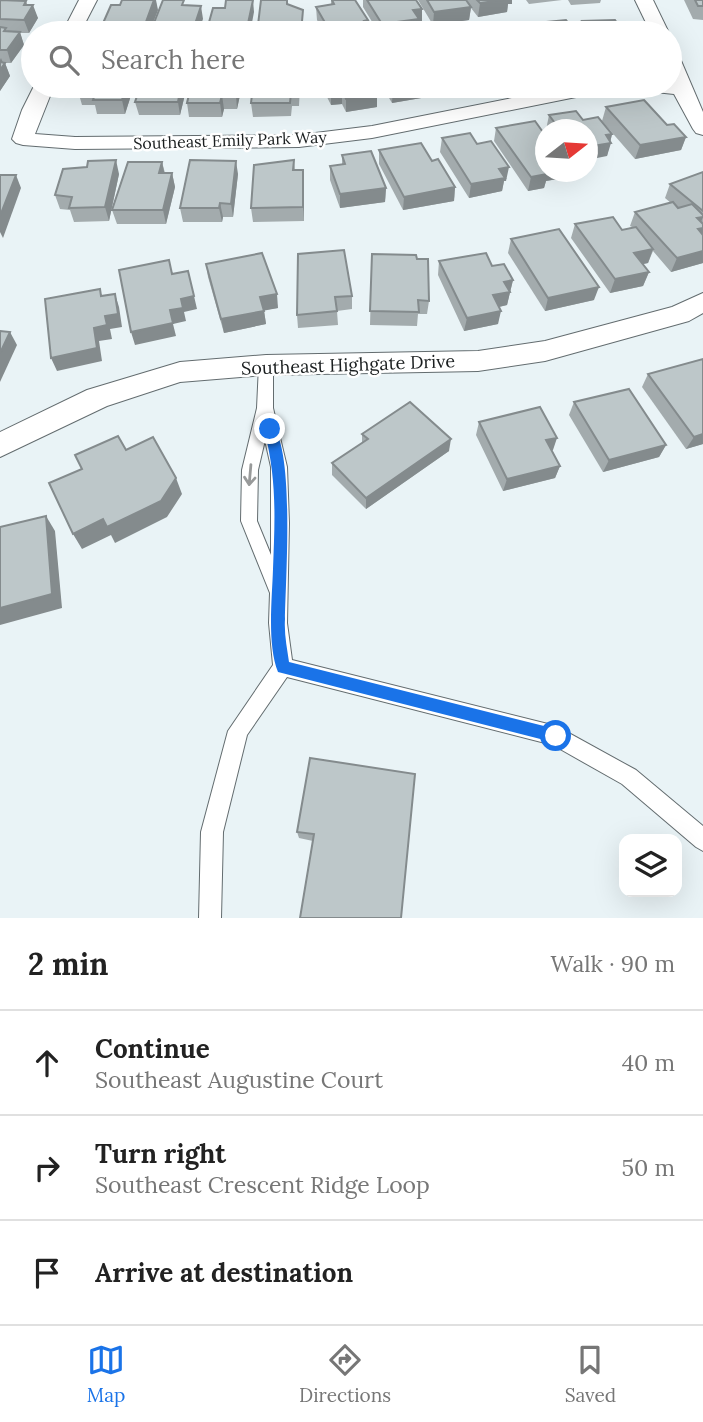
<!DOCTYPE html>
<html lang="en">
<head>
<meta charset="utf-8">
<style>
	body { margin:0; font-family:Lora,serif; background:#f2f2f2; color:#222 }
	.controls { position:absolute; right:21px; bottom:21px; display:grid; overflow:hidden; border-radius:14px; box-shadow:0 7px 28px #0002 }
	.controls button { width:63px; height:63px; display:grid; place-items:center; padding:0; border:0; border-bottom:2px solid #e0e0e0; background:#fff; color:#222; font:35px sans-serif }
	.compass { position:absolute; left:535px; top:119px; width:63px; height:63px; border-radius:50%; background:#fff; box-shadow:0 7px 28px #0002; rotate:73deg }
	.stop { position:absolute; width:21px; height:21px; margin:-16px; border:5px solid #1a73e8; border-radius:50%; background:#fff }
	.stop.end { background:#1a73e8; border-color:#fff; box-shadow:0 2px 7px #0008 }
	.list { margin:0; padding:0; list-style:none }
	h2 { display:flex; justify-content:space-between; align-items:center; height:91px; margin:0; padding:0 28px; font-size:30px }
	h2 small { font-size:23px; font-weight:400; color:#767676 }
	.list li { display:grid; grid-template-columns:46px 1fr auto; gap:21px; align-items:center; box-sizing:border-box; height:105px; padding:0 28px; border-top:2px solid #e0e0e0 }
	.list b { display:block; font-size:26px; white-space:nowrap }
	.list p { margin:0; font-size:23px; white-space:nowrap; color:#767676 }
	.list em { font-size:23px; font-style:normal; color:#767676 }
	.icon { flex:none; width:38px; height:38px; fill:none; stroke:currentColor; stroke-width:2; stroke-linecap:round; stroke-linejoin:round }
	.map { position:relative; flex:none; width:703px; height:918px; overflow:hidden }
	.search { position:absolute; background:#fff; box-shadow:0 7px 28px #0002; left:21px; right:21px; top:21px; height:77px; display:flex; align-items:center; gap:18px; box-sizing:border-box; padding:0 24px; border-radius:38px; color:#767676; font-size:26px }
	.sheet { height:406px; background:#fff }
	nav { display:flex; justify-content:space-around; align-items:center; box-sizing:border-box; height:98px; border-top:2px solid #e0e0e0; background:#fff; font-size:19px; color:#767676 }
	nav a { display:grid; justify-items:center; gap:4px }
	nav .on { color:#1a73e8 }
	.map>svg:first-child { display:block }
	.lines { fill:none; stroke-linecap:round; stroke-linejoin:round }
	.lane-casing { stroke:#636c6f; stroke-width:2 }
	.street-casing { stroke:#636c6f; stroke-width:2 }
	.lane { fill:#fff; fill-rule:evenodd }
	.street { fill:#fff; fill-rule:evenodd }
	.wall { fill:#a3abad }
	.shaded-wall { fill:#848b8d }
	.building { fill:#bdc7c9; stroke:#848b8d; stroke-width:2 }
	.oneway { stroke:#989a9a }
	.route { fill:#1a73e8 }
	.labels { text-anchor:middle; stroke-width:5; stroke-linejoin:round; paint-order:stroke }
	.far-street-label { font-size:16px; fill:#1a1e1f; stroke:#fff }
	.street-label { font-size:18px; fill:#1a1e1f; stroke:#fff }
</style>
</head>
<body>
<div class="map">
<svg width="703" height="918" viewBox="0 0 703 918">
	<rect width="100%" height="100%" fill="#e9f3f6"/>
	<g class="lines">
		<!-- lane casing -->
		<g class="lane-casing">
			<path id="lane" d="M266,360L273,365V408L287,467L289,523L287,623L292,660L556,726L636,770L703,826V851L696,847L622,784L553,745L287,677L247,735L223,832L221,918H199L201,832L228,731L273,665L269,623L270,593L241,521L242,470L257,408L259,365ZM265,440L271,467V555L257,521L258,470Z"/>
		</g>
		<!-- street casing -->
		<g class="street-casing">
			<g id="street">
				<path d="M79,0H97L80,33H62Z"/>
				<path d="M635,0H653L669,33H651Z"/>
				<path d="M670,50L679,56L703,112V135L696,133L693,129L674,94L636,90L633,86H670Z"/>
				<path d="M34,86H54L35,134L75,137L299,135L372,126L572,86H627L624,90L586,95L372,138L299,147L75,149L23,145L16,143L12,139L22,110Z"/>
				<path d="M703,293V313L689,321L545,361L478,371L266,375L180,382L107,406L0,457V432L87,390L180,362L266,355L478,351L545,341L672,307Z"/>
			</g>
		</g>
		<!-- lane -->
		<use href="#lane" class="lane"/>
		<!-- street -->
		<use href="#street" class="street"/>
	</g>
	<!-- wall -->
	<g class="wall">
		<path d="M0,0L27,5L38,18L29,33H20L24,45L11,63H5L10,76L0,91Z"/>
		<path d="M331,0H355L368,33H324L317,20L316,7L331,4Z"/>
		<path d="M363,0H416L422,9V22L419,23L418,32L409,33H379L363,7Z"/>
		<path d="M418,0H512V4H508L507,12L478,17L471,8L469,20L433,25Z"/>
		<path d="M526,0H562L529,4Z"/>
		<path d="M568,0H601L600,3L571,5Z"/>
		<path d="M684,0H703V20L693,19Z"/>
		<path d="M158,10L149,33H101L100,30Z"/>
		<path d="M582,21L626,33H579Z"/>
		<path d="M535,23L576,33H527L528,32H533Z"/>
		<path d="M80,86H134L125,114H97L95,105H82L78,91Z"/>
		<path d="M136,86H187L180,115H139L135,102L137,96Z"/>
		<path d="M191,86H242L237,109H224L222,117H189L187,103Z"/>
		<path d="M253,86H300L299,106H292L291,116L253,117L251,103Z"/>
		<path d="M323,86H373L377,107L346,112L342,104L331,105L324,91Z"/>
		<path d="M382,86H428L427,97L392,103Z"/>
		<path d="M606,107L686,137L681,150L635,159L602,121Z"/>
		<path d="M549,115L583,120L612,134L607,156L587,130H546Z"/>
		<path d="M496,128L545,172H570L569,177L546,181L544,188L528,191L494,141Z"/>
		<path d="M442,138L477,144L506,181H504L502,191L469,198L440,152Z"/>
		<path d="M379,150L432,161L455,187L454,201L403,210L379,164Z"/>
		<path d="M342,155L386,188L385,202L340,208L330,180V166L342,164Z"/>
		<path d="M294,160L295,170H303L304,221L253,222L251,208Z"/>
		<path d="M162,162L165,173H172L175,187L166,224H117L112,210Z"/>
		<path d="M703,172V263L671,272L653,251L648,263L643,264L649,272L643,286L610,293L571,238L575,224L622,230L632,227L630,226L635,212L671,203L665,198L670,184Z"/>
		<path d="M119,174L109,221L74,222L70,210L60,209L55,195Z"/>
		<path d="M238,174L233,217H223L222,222H183L180,208Z"/>
		<path d="M511,239L594,300L545,311L508,253Z"/>
		<path d="M298,254L352,296V309L337,311L338,325L298,328L297,315Z"/>
		<path d="M372,254L417,259L429,301L427,314H418L417,326L370,325Z"/>
		<path d="M439,261L492,266L513,280L507,305L499,307L498,324L464,331L438,275Z"/>
		<path d="M206,264L278,308L264,310L266,324L224,333L208,277Z"/>
		<path d="M648,374L703,444L686,449L642,387Z"/>
		<path d="M574,402L666,445L659,457L603,472L569,415Z"/>
		<path d="M479,422L553,450H552L560,466L555,478L503,491L476,435Z"/>
		<path d="M362,434L449,451L366,509L332,475V463L362,443Z"/>
		<path d="M415,774L313,841L299,838L297,832Z"/>
	</g>
	<!-- shaded-wall -->
	<g class="shaded-wall">
		<path d="M154,0H156L158,10L149,33H144L143,30Z"/>
		<path d="M253,0L254,12L250,33H246Z"/>
		<path d="M502,0H512V4H508L507,12L478,17L480,3Z"/>
		<path d="M26,1L29,11L33,5L38,18L29,33L24,20V5Z"/>
		<path d="M201,6L203,19L198,33H192Z"/>
		<path d="M471,7L469,20L433,25L434,12Z"/>
		<path d="M422,9V22L419,23L418,32L409,33H382V24L413,10Z"/>
		<path d="M368,20V33H335L364,21Z"/>
		<path d="M20,32L24,45L11,63L7,50Z"/>
		<path d="M1,58L4,65L5,63L10,76L0,91V60Z"/>
		<path d="M126,86H134L125,114L122,100Z"/>
		<path d="M181,86H187L180,115L178,102Z"/>
		<path d="M238,86H242L237,109L236,95Z"/>
		<path d="M414,86H428L427,97L392,103L393,89Z"/>
		<path d="M463,86H490L463,91Z"/>
		<path d="M342,90V104L331,105V92Z"/>
		<path d="M377,94V107L346,112V99Z"/>
		<path d="M222,95L224,109L222,117L220,103Z"/>
		<path d="M612,134L610,143H611L607,156L587,160V147L606,135Z"/>
		<path d="M686,137L681,150L635,159L640,145Z"/>
		<path d="M116,160L119,174L109,221L105,207Z"/>
		<path d="M236,161L238,174L233,217L231,204Z"/>
		<path d="M162,162L165,176L159,173Z"/>
		<path d="M509,167L506,181H504L502,191L469,198L471,184L499,169Z"/>
		<path d="M545,168V172H570L569,177L546,181L544,188L528,191L531,177Z"/>
		<path d="M303,170L304,184V221L303,207Z"/>
		<path d="M172,173L175,187L166,224L163,210Z"/>
		<path d="M16,175L21,188L3,238L0,232V216Z"/>
		<path d="M455,187L454,201L403,210L404,197Z"/>
		<path d="M386,188L385,202L340,208V194Z"/>
		<path d="M220,203L223,217L222,222L219,208Z"/>
		<path d="M703,217L698,229L703,228V234L700,241L692,243L698,230L691,232L697,218Z"/>
		<path d="M653,249L648,263L629,267L634,253Z"/>
		<path d="M703,251V263L671,272L677,258Z"/>
		<path d="M649,272L643,286L610,293L615,279Z"/>
		<path d="M513,280L507,305L490,309L493,295L504,282Z"/>
		<path d="M599,287L594,300L545,311L548,298Z"/>
		<path d="M115,294L119,307L122,327L110,329L112,339L99,341L102,361L57,371L51,358L94,328L105,316Z"/>
		<path d="M277,294L278,308L262,311L260,297Z"/>
		<path d="M194,296L197,309L184,312L186,321L173,324L176,336L135,345L131,332L181,299Z"/>
		<path d="M264,311L266,324L224,333L221,319Z"/>
		<path d="M501,311L498,324L464,331L467,318Z"/>
		<path d="M10,332L17,345L0,382V353Z"/>
		<path d="M703,434V444L686,449L694,437Z"/>
		<path d="M557,438L553,450L542,453L546,440Z"/>
		<path d="M451,439L449,451L366,509V498Z"/>
		<path d="M666,445L659,457L603,472L609,460Z"/>
		<path d="M560,466L555,478L503,491L507,479Z"/>
		<path d="M176,478L182,494L167,517L115,543L111,535L82,549L73,534Z"/>
		<path d="M46,516L55,531L62,608L0,625V608Z"/>
	</g>
	<!-- building -->
	<g class="building">
		<path d="M0,0L26,1L24,5H33L24,20L0,19Z"/>
		<path d="M122,0H154L143,30H100L111,5H120Z"/>
		<path d="M163,0H184L182,5L201,6L192,33H150Z"/>
		<path d="M226,0H253L246,33H206L213,8H225Z"/>
		<path d="M261,0H287V4L303,10L301,33H257Z"/>
		<path d="M332,0H355L368,20L364,21L368,28L331,33L316,7L334,4Z"/>
		<path d="M367,0H416L422,9L413,10L419,19L382,24Z"/>
		<path d="M427,0H466L471,7L434,12Z"/>
		<path d="M477,0H503L480,3Z"/>
		<path d="M695,0H703V6H698Z"/>
		<path d="M566,20L576,33H528V32L540,31L535,23Z"/>
		<path d="M615,20L619,26H623L626,33H588L582,21Z"/>
		<path d="M0,27L6,28L4,31L20,32L7,50H0Z"/>
		<path d="M507,31L509,33H494Z"/>
		<path d="M0,62L5,63L0,70Z"/>
		<path d="M80,86H126L122,100H93L96,91H78Z"/>
		<path d="M136,86H181L178,102H135L140,87H135Z"/>
		<path d="M191,86H238L236,95H222L220,103H187Z"/>
		<path d="M253,86H298V92H291L290,103H251Z"/>
		<path d="M327,86H373L377,94L346,99L342,90L331,92Z"/>
		<path d="M390,86H414L393,89Z"/>
		<path d="M644,100L667,125L674,124L686,137L640,145L606,107Z"/>
		<path d="M576,111L583,120L598,117L612,134L606,135L611,143L587,147V130H560L549,115Z"/>
		<path d="M535,121L545,135V168L543,169L547,174L531,177L496,128Z"/>
		<path d="M470,133L477,144L491,141L509,167L499,169L505,178L471,184L442,138Z"/>
		<path d="M421,143L432,161L438,159L455,187L404,197L379,150Z"/>
		<path d="M371,151L386,188L340,194L330,166L345,164L342,155Z"/>
		<path d="M116,160L105,207L69,208L72,197L55,195L63,169L87,167L88,161Z"/>
		<path d="M190,160L236,161L231,204L220,203L219,208H180Z"/>
		<path d="M294,160L293,170H303V207L251,208L254,165Z"/>
		<path d="M128,162H162L159,173H172L163,210H112Z"/>
		<path d="M703,172V211L670,184Z"/>
		<path d="M0,175H16L0,216Z"/>
		<path d="M673,202L678,208L692,204L703,215V217L697,218L703,224V228L698,229L703,235V251L677,258L635,212Z"/>
		<path d="M613,217L622,230L636,227L653,249L634,253L649,272L615,279L575,224Z"/>
		<path d="M559,229L599,287L548,298L511,239Z"/>
		<path d="M344,250L352,296L335,297L337,311L297,315L298,254Z"/>
		<path d="M262,253L277,294L260,297L264,311L221,319L206,264Z"/>
		<path d="M486,253L492,266L504,264L513,280L504,282L510,292L493,295L501,311L467,318L439,261Z"/>
		<path d="M372,254L416,255L417,259H428L429,301L418,300L419,312L370,311Z"/>
		<path d="M169,260L172,274L188,271L194,296L181,299L183,308L170,310L173,323L131,332L119,270Z"/>
		<path d="M100,289L101,296L115,294L118,314L105,316L107,325L94,328L97,348L51,358L45,299Z"/>
		<path d="M0,331L10,332L0,353Z"/>
		<path d="M703,359V434L694,437L648,374Z"/>
		<path d="M629,389L666,445L609,460L574,402Z"/>
		<path d="M410,402L451,439L366,498L332,463L368,439L362,434Z"/>
		<path d="M540,407L557,438L546,440L560,466L507,479L479,422Z"/>
		<path d="M118,436L126,450L153,437L176,478L161,501L107,527L103,519L73,534L49,483L82,469L75,455Z"/>
		<path d="M46,516L52,594L0,608V527Z"/>
		<path d="M310,758L415,774L401,918H300L314,834L297,832Z"/>
	</g>
	<!-- one-way arrows -->
	<defs><path id="oneway-shaft" d="M-6 0H5M1.5-3L5.5 0L1.5 3" fill="none" stroke-width="1.6" stroke-linecap="round" stroke-linejoin="round" transform="scale(1.75)"/></defs>
	<use class="oneway" href="#oneway-shaft" transform="translate(250 475) rotate(95)"/>
	<!-- route -->
	<path class="route" d="M270,425C296,439 285,588 285,619C284,634 287,648 289,662L556,729L563,736L561,741L556,743L278,672C267,644 272,600 273,569C275,518 277,479 264,429Z"/>
	<g class="labels">
		<!-- far-street labels -->
		<g class="far-street-label">
			<text transform="translate(230 140) rotate(-2)" y="6">Southeast Emily Park Way</text>
		</g>
		<!-- street labels -->
		<g class="street-label">
			<text transform="translate(348 365) rotate(-2)" y="6">Southeast Highgate Drive</text>
		</g>
	</g>
</svg>
<div class="controls">
<button><svg class="icon" aria-label="layers" viewBox="0 0 24 24"><path d="M12 4l9 5-9 5-9-5zM3 14l9 5 9-5"/></svg></button>
</div>
<svg class="compass" viewBox="-18 -18 36 36"><path d="M0-13l5 13h-10z" fill="#e53935"/><path d="M0 13l5-13h-10z" fill="#767676"/></svg>
<div class="stop" style="left:556px;top:736px"></div>
<div class="stop end" style="left:270px;top:429px"></div>
<div class="search"><svg class="icon" aria-label="search" viewBox="0 0 24 24"><circle cx="10" cy="10" r="6"/><path d="M15 15l6 6"/></svg>Search here</div>
</div>
<section class="sheet">
<h2>2 min<small>Walk · 90 m</small></h2>
<ul class="list">
<li><svg class="icon" aria-label="ahead" viewBox="0 0 24 24"><path d="M12 20V5M6 11l6-6 6 6"/></svg><div><b>Continue</b><p>Southeast Augustine Court</p></div><em>40 m</em></li>
<li><svg class="icon" aria-label="right" viewBox="0 0 24 24"><path d="M7 20v-9h11M14 6l5 5-5 5"/></svg><div><b>Turn right</b><p>Southeast Crescent Ridge Loop</p></div><em>50 m</em></li>
<li><svg class="icon" aria-label="arrive" viewBox="0 0 24 24"><path d="M6 21V4h12l-3 4 3 4H6"/></svg><div><b>Arrive at destination</b></div></li>
</ul>
</section>
<nav>
<a class="on"><svg class="icon" aria-label="map" viewBox="0 0 24 24"><path d="M3 6l6-2 6 2 6-2v14l-6 2-6-2-6 2zM9 4v14M15 6v14"/></svg>Map</a>
<a><svg class="icon" aria-label="directions" viewBox="0 0 24 24"><path d="M12 3l9 9-9 9-9-9zM9 14v-3h6M13 9l2 2-2 2"/></svg>Directions</a>
<a><svg class="icon" aria-label="saved" viewBox="0 0 24 24"><path d="M7 4h10v16l-5-4-5 4z"/></svg>Saved</a>
</nav>
</body>
</html>
